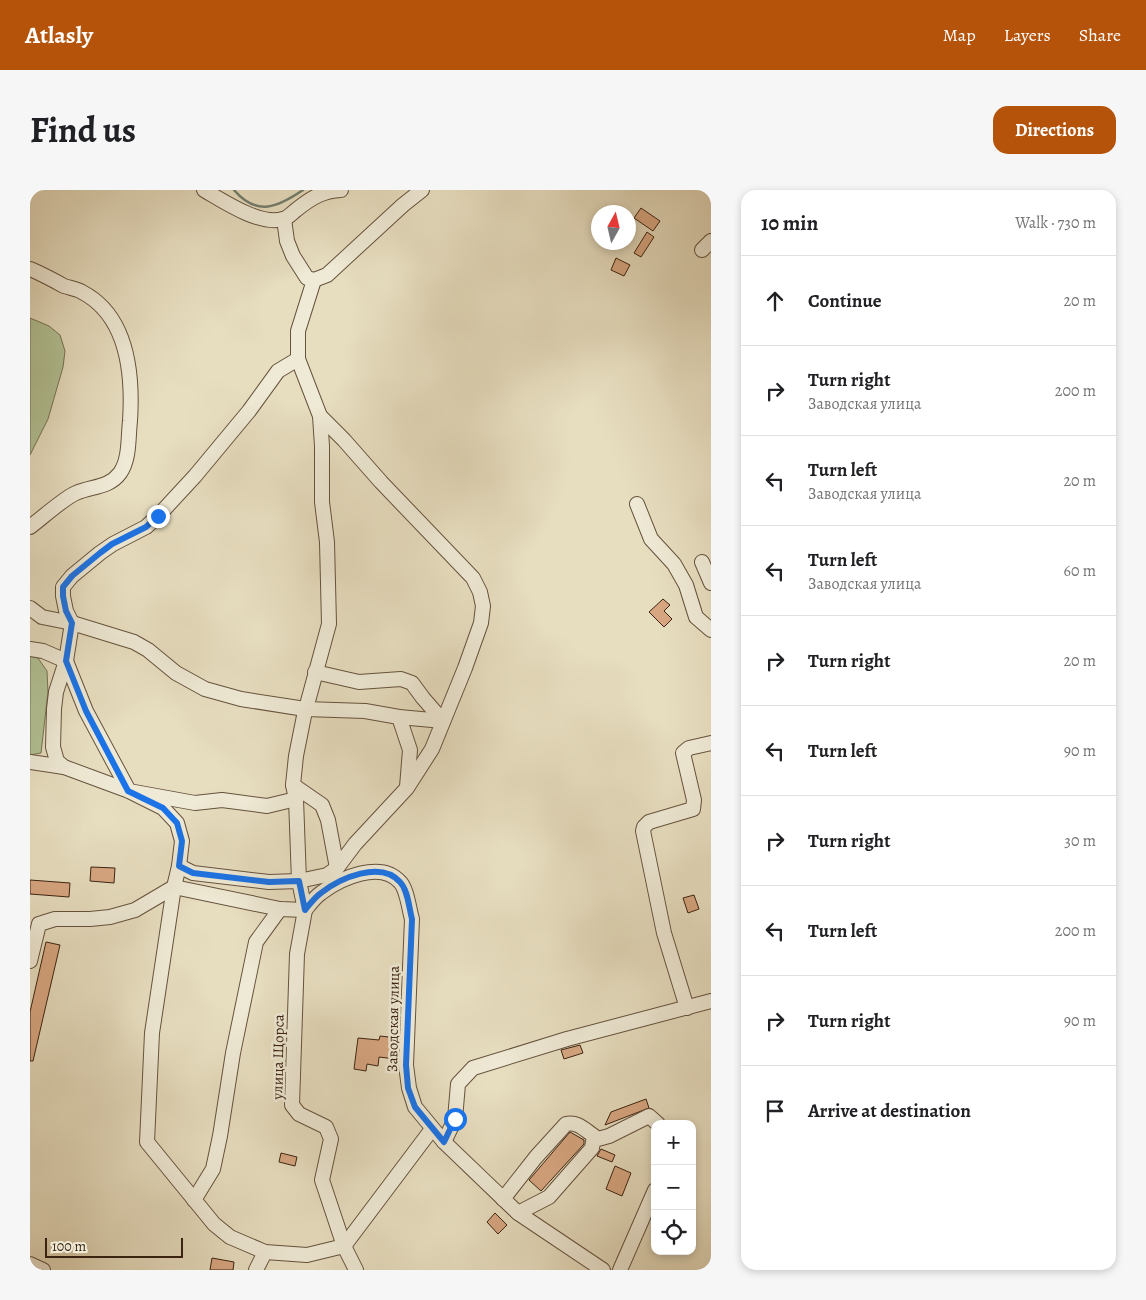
<!DOCTYPE html>
<html lang="en">
<head>
<meta charset="utf-8">
<style>
	body { margin:0; font-family:Alegreya,serif; background:#f6f6f6; color:#202124 }
	.controls { position:absolute; right:15px; bottom:15px; display:grid; overflow:hidden; border-radius:10px; box-shadow:0 2px 8px #0003 }
	.controls button { width:45px; height:45px; display:grid; place-items:center; padding:0; border:0; border-bottom:1px solid #e0e0e0; background:#fff; color:#202124; font:25px sans-serif }
	.compass { position:absolute; left:561px; top:15px; width:45px; height:45px; border-radius:50%; background:#fff; box-shadow:0 2px 8px #0003; rotate:8deg }
	.scale { position:absolute; left:15px; bottom:12px; width:138px; box-sizing:border-box; padding-left:5px; border:2px solid #3b2311; border-top:0; font-size:14px; line-height:18px; white-space:nowrap; color:#3b2311; -webkit-text-stroke:4px #efead6; paint-order:stroke }
	.stop { position:absolute; width:15px; height:15px; margin:-11px; border:4px solid #1a73e8; border-radius:50%; background:#fff }
	.stop.end { background:#1a73e8; border-color:#fff; box-shadow:0 1px 5px #0008 }
	.list { margin:0; padding:0; list-style:none }
	h2 { display:flex; justify-content:space-between; align-items:center; height:65px; margin:0; padding:0 20px; font-size:21px }
	h2 small { font-size:16px; font-weight:400; color:#757577 }
	.list li { display:grid; grid-template-columns:32px 1fr auto; gap:15px; align-items:center; box-sizing:border-box; height:90px; padding:0 20px; border-top:1px solid #e0e0e0 }
	.list b { display:block; font-size:19px; white-space:nowrap }
	.list p { margin:0; font-size:16px; white-space:nowrap; color:#757577 }
	.list em { font-size:16px; font-style:normal; color:#757577 }
	.icon { flex:none; width:28px; height:28px; fill:none; stroke:currentColor; stroke-width:2; stroke-linecap:round; stroke-linejoin:round }
	.map { position:relative; flex:none; width:681px; height:1080px; overflow:hidden; border-radius:15px }
	header { display:flex; align-items:center; gap:30px; box-sizing:border-box; height:70px; padding:0 25px; background:#b45309; color:#fff }
	header strong { font-size:24px }
	nav { display:flex; gap:28px; margin-inline-start:auto; font-size:18px }
	.intro { display:flex; align-items:center; justify-content:space-between; box-sizing:border-box; height:120px; padding:0 30px }
	h1 { margin:0; font-size:35px }
	.button { padding:12px 22px; border-radius:15px; background:#b45309; color:#fff; font-size:18px; font-weight:700 }
	main { display:flex; gap:30px; padding:0 30px }
	aside { flex:1; background:#fff; border-radius:15px; box-shadow:0 2px 8px #0003 }
	.map>svg:first-child { display:block }
	.green { fill:#b2c295; stroke:#767253 }
	.lines { fill:none; stroke-linecap:round; stroke-linejoin:round }
	.stream { stroke:#727f6f; stroke-width:2.5 }
	.building { fill:#d8a782; stroke:#3b2311 }
	.minor-casing { stroke:#66523d; stroke-width:16 }
	.minor { stroke:#efead6; stroke-width:14 }
	.route { stroke:#1a73e8; stroke-width:6 }
	.labels { text-anchor:middle; stroke-width:5; stroke-linejoin:round; paint-order:stroke }
	.street-label { font-size:15px; fill:#3b2311; stroke:#efead6 }
</style>
</head>
<body>
<header>
<strong>Atlasly</strong>
<nav><a>Map</a><a>Layers</a><a>Share</a></nav>
</header>
<div class="intro"><h1>Find us</h1><a class="button">Directions</a></div>
<main>
<div class="map">
<svg width="681" height="1080" viewBox="0 0 681 1080">
	<rect width="100%" height="100%" fill="#e7dec0"/>
	<filter id="stains"><feTurbulence type="fractalNoise" baseFrequency=".004" numOctaves="4"/><feColorMatrix values="0 0 0 0 .2 0 0 0 0 .09 0 0 0 0 .02 0 0 0 .5 -.17"/></filter>
	<radialGradient id="worn" r=".72"><stop offset=".6" stop-color="#630" stop-opacity="0"/><stop offset="1" stop-color="#630" stop-opacity=".3"/></radialGradient>
	<!-- green -->
	<g class="green">
		<path d="M0,128L19,136L30,145L35,161L33,177L18,229L0,265Z"/>
		<path d="M0,466L8,468L17,481L18,502L11,563L0,565Z"/>
	</g>
	<g class="lines">
		<!-- stream -->
		<path class="stream" d="M204,0C227,27 248,17 273,0"/>
	</g>
	<!-- building -->
	<g class="building">
		<path d="M611,18L630,31L623,41L604,28Z"/>
		<path d="M617,42L624,47L611,67L604,63Z"/>
		<path d="M586,68L600,75L594,86L581,80Z"/>
		<path d="M633,409L640,415L634,421L642,429L634,437L619,422Z"/>
		<path d="M61,677L85,678L84,693L60,691Z"/>
		<path d="M0,690L40,693L39,707L0,704Z"/>
		<path d="M664,705L669,719L658,723L653,708Z"/>
		<path d="M16,752L30,755L3,871H0V822Z"/>
		<path d="M350,846L367,848L365,869L349,867L348,876L337,874L336,881L324,879L328,848L349,850Z"/>
		<path d="M550,855L553,863L534,869L531,860Z"/>
		<path d="M616,909L619,918L575,935L581,922Z"/>
		<path d="M540,942L554,950V954L511,1001L499,990Z"/>
		<path d="M571,959L585,965L582,972L567,966Z"/>
		<path d="M251,963L267,967L265,976L249,972Z"/>
		<path d="M585,976L601,983L592,1006L576,999Z"/>
		<path d="M465,1023L477,1035L468,1044L457,1032Z"/>
		<path d="M182,1068L204,1072L203,1080H180Z"/>
	</g>
	<g class="lines">
		<!-- minor casing -->
		<g class="minor-casing">
			<g id="minor">
				<path d="M174,0C193,11 230,36 253,29C258,28 262,23 266,20C281,8 292,1 311,0"/>
				<path d="M254,29L257,51L263,66L277,88L284,90L297,85L373,15L392,0"/>
				<path d="M672,60L681,51"/>
				<path d="M0,79C12,84 23,90 34,96C40,98 47,99 52,102C98,126 103,185 100,231C98,247 100,269 90,283C79,298 62,296 46,303C34,308 12,328 0,337"/>
				<path d="M284,90L268,141V169L290,226L292,256V312L297,352L299,434L274,526L266,566L263,595L266,609L269,691L275,720L267,764L262,915L269,924L296,937L301,949L292,990L314,1056L326,1080"/>
				<path d="M268,169L248,181L219,221L165,286L128,326L116,337L83,354L70,363L42,386L33,397V406L36,421L42,433L36,471L26,502L24,519L23,557L27,571L34,577L99,601L133,618L147,633L152,651L149,676L144,697L122,843L117,952L184,1034L200,1047L235,1062L277,1065L314,1056L402,939"/>
				<path d="M607,314L621,349L644,374L656,395L666,427L681,440"/>
				<path d="M672,372L681,393"/>
				<path d="M0,418L12,427L42,433L104,452L118,460L146,483L175,499L211,509L275,519L335,521L369,527L413,531"/>
				<path d="M0,459L13,461L36,471L56,521L99,601L165,613L192,610L237,616L266,609"/>
				<path d="M285,482L329,492L371,489L382,493L393,508L413,531"/>
				<path d="M369,527L380,560L377,597"/>
				<path d="M0,572L34,577"/>
				<path d="M263,595L292,615L298,630L307,678"/>
				<path d="M149,676L163,683L239,692L269,691L297,685L307,678L325,654L377,598L402,559L435,478L451,433L453,416L450,402L443,388L351,292L314,250L290,226"/>
				<path d="M144,697L250,719L275,720"/>
				<path d="M275,720C280,714 285,707 291,703C310,688 351,670 370,692C377,699 379,719 382,729L376,875L379,898L385,917L414,952L488,1023L573,1080"/>
				<path d="M0,771L9,734L25,729H60L80,727L105,720L144,697"/>
				<path d="M657,818L634,743L613,641L614,637L619,632L663,619L664,610L653,563L659,558L681,553"/>
				<path d="M564,950L579,946L619,926L628,934"/>
				<path d="M414,952L425,929L428,894L443,878L537,849L681,811"/>
				<path d="M473,1009L506,967L536,934C547,931 555,940 564,946L562,958L519,1007L488,1023"/>
				<path d="M164,1010L183,979L190,946L203,863L226,752L250,719"/>
				<path d="M0,1074L13,1080"/>
				<path d="M226,1080L235,1062"/>
				<path d="M590,1080L625,1000"/>
			</g>
		</g>
		<!-- minor -->
		<use href="#minor" class="minor"/>
	</g>
	<g class="lines">
		<!-- route -->
		<path class="route" d="M128,326L116,337L82,354L70,363L42,386L33,397V406L36,421L42,433L36,471L56,521L98,601L133,618L147,633L152,651L149,676L163,683L239,692L269,691L275,720C280,714 285,707 291,703C310,688 351,670 370,692C378,700 379,718 382,729L376,875L378,898L385,917L414,952L425,929"/>
	</g>
	<g class="labels">
		<!-- street labels -->
		<g class="street-label">
			<text transform="translate(363 829) rotate(-89)" y="5">Заводская улица</text>
			<text transform="translate(248 867) rotate(-89)" y="5">улица Щорса</text>
		</g>
	</g>
	<rect width="100%" height="100%" filter="url(#stains)"/>
	<rect width="100%" height="100%" fill="url(#worn)"/>
</svg>
<div class="controls">
<button>+</button>
<button>−</button>
<button><svg class="icon" aria-label="locate" viewBox="0 0 24 24"><circle cx="12" cy="12" r="6"/><path d="M12 2v4M12 18v4M2 12h4M18 12h4"/></svg></button>
</div>
<svg class="compass" viewBox="-18 -18 36 36"><path d="M0-13l5 13h-10z" fill="#e53935"/><path d="M0 13l5-13h-10z" fill="#757577"/></svg>
<div class="scale">100 m</div>
<div class="stop" style="left:425px;top:929px"></div>
<div class="stop end" style="left:128px;top:326px"></div>
</div>
<aside>
<h2>10 min<small>Walk · 730 m</small></h2>
<ul class="list">
<li><svg class="icon" aria-label="ahead" viewBox="0 0 24 24"><path d="M12 20V5M6 11l6-6 6 6"/></svg><div><b>Continue</b></div><em>20 m</em></li>
<li><svg class="icon" aria-label="right" viewBox="0 0 24 24"><path d="M7 20v-9h11M14 6l5 5-5 5"/></svg><div><b>Turn right</b><p>Заводская улица</p></div><em>200 m</em></li>
<li><svg class="icon" aria-label="left" viewBox="0 0 24 24"><path d="M17 20v-9H6M10 6l-5 5 5 5"/></svg><div><b>Turn left</b><p>Заводская улица</p></div><em>20 m</em></li>
<li><svg class="icon" aria-label="left" viewBox="0 0 24 24"><path d="M17 20v-9H6M10 6l-5 5 5 5"/></svg><div><b>Turn left</b><p>Заводская улица</p></div><em>60 m</em></li>
<li><svg class="icon" aria-label="right" viewBox="0 0 24 24"><path d="M7 20v-9h11M14 6l5 5-5 5"/></svg><div><b>Turn right</b></div><em>20 m</em></li>
<li><svg class="icon" aria-label="left" viewBox="0 0 24 24"><path d="M17 20v-9H6M10 6l-5 5 5 5"/></svg><div><b>Turn left</b></div><em>90 m</em></li>
<li><svg class="icon" aria-label="right" viewBox="0 0 24 24"><path d="M7 20v-9h11M14 6l5 5-5 5"/></svg><div><b>Turn right</b></div><em>30 m</em></li>
<li><svg class="icon" aria-label="left" viewBox="0 0 24 24"><path d="M17 20v-9H6M10 6l-5 5 5 5"/></svg><div><b>Turn left</b></div><em>200 m</em></li>
<li><svg class="icon" aria-label="right" viewBox="0 0 24 24"><path d="M7 20v-9h11M14 6l5 5-5 5"/></svg><div><b>Turn right</b></div><em>90 m</em></li>
<li><svg class="icon" aria-label="arrive" viewBox="0 0 24 24"><path d="M6 21V4h12l-3 4 3 4H6"/></svg><div><b>Arrive at destination</b></div></li>
</ul>
</aside>
</main>
</body>
</html>
